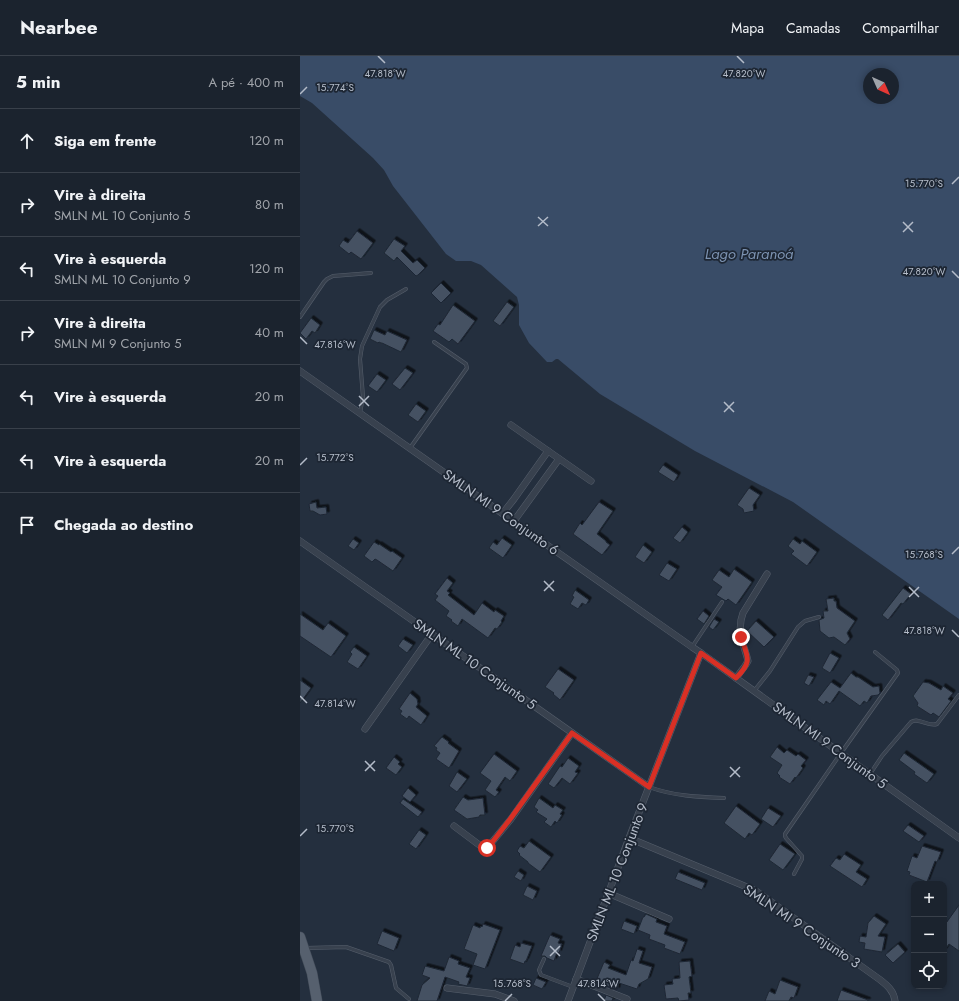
<!DOCTYPE html>
<html lang="pt">
<head>
<meta charset="utf-8">
<style>
	body { margin:0; font-family:Jost,sans-serif; background:#242b36; color:#f1f3f6 }
	.controls { position:absolute; right:12px; bottom:12px; display:grid; overflow:hidden; border-radius:8px; box-shadow:0 2px 6px #0003 }
	.controls button { width:36px; height:36px; display:grid; place-items:center; padding:0; border:0; border-bottom:1px solid #39404a; background:#1b232e; color:#f1f3f6; font:20px sans-serif }
	.compass { position:absolute; left:563px; top:12px; width:36px; height:36px; border-radius:50%; background:#1b232e; box-shadow:0 2px 6px #0003; rotate:135deg }
	.stop { position:absolute; width:12px; height:12px; margin:-9px; border:3px solid #d93025; border-radius:50%; background:#fff }
	.stop.end { background:#d93025; border-color:#fff; box-shadow:0 1px 4px #0008 }
	.list { margin:0; padding:0; list-style:none }
	h2 { display:flex; justify-content:space-between; align-items:center; height:52px; margin:0; padding:0 16px; font-size:17px }
	h2 small { font-size:13px; font-weight:400; color:#a0a4aa }
	.list li { display:grid; grid-template-columns:26px 1fr auto; gap:12px; align-items:center; box-sizing:border-box; height:64px; padding:0 16px; border-top:1px solid #39404a }
	.list b { display:block; font-size:15px; white-space:nowrap }
	.list p { margin:0; font-size:13px; white-space:nowrap; color:#a0a4aa }
	.list em { font-size:13px; font-style:normal; color:#a0a4aa }
	.icon { flex:none; width:22px; height:22px; fill:none; stroke:currentColor; stroke-width:2; stroke-linecap:round; stroke-linejoin:round }
	.map { position:relative; flex:none; width:659px; height:945px; overflow:hidden }
	header { display:flex; align-items:center; gap:24px; box-sizing:border-box; height:56px; padding:0 20px; background:#1b232e; border-bottom:1px solid #39404a }
	header strong { font-size:19px }
	nav { display:flex; gap:22px; margin-inline-start:auto; font-size:14px }
	main { display:flex }
	aside { flex:1; background:#1b232e }
	.map>svg:first-child { display:block }
	.water { fill:#394c67; fill-rule:evenodd }
	.building { fill:#455162; stroke:#1f2835; filter:url(#shadow) }
	.lines { fill:none; stroke-linecap:round; stroke-linejoin:round }
	.service-casing { stroke:#565f6c; stroke-width:4 }
	.minor-casing { stroke:#565f6c; stroke-width:7 }
	.primary-casing { stroke:#414a57; stroke-width:11 }
	.service { stroke:#38414e; stroke-width:3 }
	.minor { stroke:#38414e; stroke-width:6 }
	.primary { stroke:#56606e; stroke-width:10 }
	.route { stroke:#d93025; stroke-width:5 }
	.ticks { fill:none; stroke:#b4bcc9; stroke-width:1.5 }
	.labels { text-anchor:middle; stroke-width:3.5; stroke-linejoin:round; paint-order:stroke }
	.street-label { font-size:14px; fill:#b4bcc9; stroke:#1d2633 }
	.water-label { font-size:15px; font-style:italic; fill:#7c92b1; stroke:#1d2633 }
	.ticks-label { font-size:10px; text-anchor:middle; fill:#b4bcc9; stroke:#1d2633; stroke-width:3.5; stroke-linejoin:round; paint-order:stroke }
</style>
</head>
<body>
<header>
<strong>Nearbee</strong>
<nav><a>Mapa</a><a>Camadas</a><a>Compartilhar</a></nav>
</header>
<main>
<aside>
<h2>5 min<small>A pé · 400 m</small></h2>
<ul class="list">
<li><svg class="icon" aria-label="ahead" viewBox="0 0 24 24"><path d="M12 20V5M6 11l6-6 6 6"/></svg><div><b>Siga em frente</b></div><em>120 m</em></li>
<li><svg class="icon" aria-label="right" viewBox="0 0 24 24"><path d="M7 20v-9h11M14 6l5 5-5 5"/></svg><div><b>Vire à direita</b><p>SMLN ML 10 Conjunto 5</p></div><em>80 m</em></li>
<li><svg class="icon" aria-label="left" viewBox="0 0 24 24"><path d="M17 20v-9H6M10 6l-5 5 5 5"/></svg><div><b>Vire à esquerda</b><p>SMLN ML 10 Conjunto 9</p></div><em>120 m</em></li>
<li><svg class="icon" aria-label="right" viewBox="0 0 24 24"><path d="M7 20v-9h11M14 6l5 5-5 5"/></svg><div><b>Vire à direita</b><p>SMLN MI 9 Conjunto 5</p></div><em>40 m</em></li>
<li><svg class="icon" aria-label="left" viewBox="0 0 24 24"><path d="M17 20v-9H6M10 6l-5 5 5 5"/></svg><div><b>Vire à esquerda</b></div><em>20 m</em></li>
<li><svg class="icon" aria-label="left" viewBox="0 0 24 24"><path d="M17 20v-9H6M10 6l-5 5 5 5"/></svg><div><b>Vire à esquerda</b></div><em>20 m</em></li>
<li><svg class="icon" aria-label="arrive" viewBox="0 0 24 24"><path d="M6 21V4h12l-3 4 3 4H6"/></svg><div><b>Chegada ao destino</b></div></li>
</ul>
</aside>
<div class="map">
<svg width="659" height="945" viewBox="0 0 659 945">
	<defs>
		<filter id="shadow"><feDropShadow dx="2.5" dy="-2.5" stdDeviation="0" flood-color="#0009"/></filter>
	</defs>
	<rect width="100%" height="100%" fill="#242f3e"/>
	<!-- water -->
	<path class="water" d="M0,0H659V563L493,446L395,395L300,338L258,303H256L252,306H247L229,287L219,269V249L217,241L181,209L171,205H156L146,198L93,130L84,114L73,102L12,47L0,40ZM569,18H593V42H569Z"/>
	<!-- building -->
	<g class="building">
		<path d="M57,175L73,187L61,203L51,196L49,198L39,190L43,184L48,187Z"/>
		<path d="M94,183L105,190L101,195L113,207L117,204L125,212L118,219L116,220L97,201L94,205L84,197Z"/>
		<path d="M141,227L151,237L141,247L131,237Z"/>
		<path d="M207,246L214,251L200,270L193,265Z"/>
		<path d="M153,249L175,265L158,288L152,283L149,286L133,275L138,268L140,269Z"/>
		<path d="M11,262L20,269L15,277L12,275L6,283L0,277Z"/>
		<path d="M74,274L85,279L87,275L107,284L101,296L82,287H81L79,286L78,287L70,283Z"/>
		<path d="M105,312L113,317L100,334L92,328Z"/>
		<path d="M77,318L86,324L77,336L68,330Z"/>
		<path d="M116,348L126,355L118,366L108,359Z"/>
		<path d="M363,409L378,419L374,426L358,416Z"/>
		<path d="M449,432L460,439L453,449L454,455L444,457L443,453L437,449Z"/>
		<path d="M16,446L17,452L26,451L27,458L20,459L13,455H10L9,448Z"/>
		<path d="M299,446L313,455L297,478L306,485V486L310,489L302,499L273,478L280,467L282,469Z"/>
		<path d="M382,471L388,476L380,487L373,482Z"/>
		<path d="M202,482L212,489L203,502L189,492L193,486L197,489Z"/>
		<path d="M53,483L59,487L54,494L48,490Z"/>
		<path d="M493,483L500,488L502,485L517,496L507,510L491,498L494,495L488,490Z"/>
		<path d="M74,486L79,489V488L91,496L92,495L102,502L93,515L77,504L75,503L72,506L64,500Z"/>
		<path d="M343,489L352,496L344,507L335,501Z"/>
		<path d="M367,507L377,513L369,525L359,519Z"/>
		<path d="M434,513L452,526L436,549L428,543L426,545L416,539L422,531L412,524L419,514L429,521Z"/>
		<path d="M147,522L153,527L147,535L150,537L148,539L174,559L182,547L194,556L195,554L204,560L201,565L202,566L197,573L195,572L188,582L162,563L158,570L151,565L152,564L146,560L149,555L135,544L138,540L135,538Z"/>
		<path d="M603,532L611,538L603,548L601,547L588,564L582,559Z"/>
		<path d="M275,534L289,544L286,549L282,547L278,553L270,548L274,541L272,540Z"/>
		<path d="M534,542V545H536L537,552L555,565L547,577L550,583L545,589L534,581L529,582L520,575L519,564L524,562L523,555H528L526,543Z"/>
		<path d="M403,555L409,560L404,568L397,563Z"/>
		<path d="M0,558L23,574L28,567L46,580L31,601L0,580Z"/>
		<path d="M414,563L419,566L413,574L409,571Z"/>
		<path d="M456,565L474,581L464,591L447,575Z"/>
		<path d="M103,583L113,589L107,597L98,590Z"/>
		<path d="M54,591L67,600L58,613L47,606L52,598L50,596Z"/>
		<path d="M530,597L539,602L530,617L522,612Z"/>
		<path d="M258,613L274,624L260,644L253,638L254,637L245,631Z"/>
		<path d="M551,617L556,621H558L573,631L579,630L580,637L578,639L571,640L567,647L564,645L560,650L539,635L530,648L526,645L524,649L517,644L531,626L540,632Z"/>
		<path d="M508,619L514,621L509,630L504,627Z"/>
		<path d="M0,624L11,632L0,647Z"/>
		<path d="M623,626L629,627L641,634L643,630L653,637L648,643L651,645L639,661L633,657L631,659L617,650L618,647L613,640Z"/>
		<path d="M110,637L117,643L118,648L116,651L127,660L121,669L109,660L107,663L100,658L102,655L99,653Z"/>
		<path d="M142,681L149,686L148,687L159,695L149,712L136,703L140,697L136,694L137,692L134,690Z"/>
		<path d="M477,691L484,697L487,694L496,700L498,698L506,704L501,710L503,712L496,722L495,721L490,728L479,721L480,720L477,717L482,709L470,701Z"/>
		<path d="M604,697L634,718L627,727L614,718L615,716L599,704Z"/>
		<path d="M194,698L217,715L210,725L205,721L196,734L199,736L195,741L185,734L191,725L180,717Z"/>
		<path d="M94,701L100,706L98,708L102,711L96,719L86,712Z"/>
		<path d="M268,702L279,710L275,716L278,717L270,728L262,722L254,732L248,728L260,710L262,711Z"/>
		<path d="M157,716L167,723L157,736L149,730Z"/>
		<path d="M108,732L116,739L110,746L102,740Z"/>
		<path d="M163,741L168,744L183,742L185,759H180L179,761L167,763L154,754Z"/>
		<path d="M239,742L253,752L255,749L263,754L260,758L262,759L257,767L255,765L251,771L244,766L247,763L236,756L238,754L234,751Z"/>
		<path d="M103,743L122,756L118,761L100,747Z"/>
		<path d="M436,750L460,768L452,779L449,777L445,783L424,767Z"/>
		<path d="M468,752L481,760L473,771L461,763Z"/>
		<path d="M608,769L624,780L619,786L603,775Z"/>
		<path d="M119,774L126,779L116,793L109,788Z"/>
		<path d="M229,785L251,801L240,816L228,807V806L219,799L220,798L217,795L220,790L224,792Z"/>
		<path d="M480,788L495,798L483,814L469,804Z"/>
		<path d="M622,790L641,796L637,806L635,805L627,826L609,819L610,816L607,815L612,800L617,802Z"/>
		<path d="M544,798L561,809L556,816L567,823L562,831L530,810L536,802L540,804Z"/>
		<path d="M218,815L224,819L221,825L214,821Z"/>
		<path d="M378,816L405,827L402,834L375,823Z"/>
		<path d="M227,830L237,835L233,844L223,839Z"/>
		<path d="M659,849V895L649,888L644,895V870Z"/>
		<path d="M346,858L357,863L356,866L367,870L364,878L385,886L380,898L364,892L365,889L349,883L350,879L338,874L343,861H344Z"/>
		<path d="M574,860L586,868L578,880L585,881L582,896L564,893L565,887L559,886L560,880L566,881L568,867Z"/>
		<path d="M324,865L337,870L334,878L321,873Z"/>
		<path d="M183,868L200,874L185,913L173,909L177,898L164,893L173,869L180,872L181,870L182,871Z"/>
		<path d="M82,875L99,882L94,895L77,888Z"/>
		<path d="M250,879L260,883L258,887L262,888L259,897L257,896L254,905L247,902L245,900H241Z"/>
		<path d="M221,887L232,890L226,905H225L224,908L210,903L215,889L220,891Z"/>
		<path d="M598,888L605,896L593,907L585,899Z"/>
		<path d="M337,893L343,895L339,907L352,911L348,923L339,928L337,933L319,927L317,934L296,925L304,906L310,909L308,912L326,919L331,904L333,905Z"/>
		<path d="M149,901L159,905L158,908L170,912L166,921L170,922L167,930L158,928L159,926L145,921L137,945H117L122,929L130,922L122,919L125,910L144,915Z"/>
		<path d="M390,905L392,920L389,921L391,937H388L389,944L379,945L378,942L366,943L364,929L373,928L372,923L380,922L379,906Z"/>
		<path d="M236,922L246,926L242,933L233,929Z"/>
		<path d="M480,924L498,931L494,942L491,941L489,945H465L469,935L475,938Z"/>
		<path d="M541,934L568,944V945H537Z"/>
		<path d="M306,939L313,942L312,945H304Z"/>
	</g>
	<g class="lines">
		<!-- service casing -->
		<g class="service-casing">
			<g id="service">
				<path d="M0,261L24,226L27,223L33,220L71,217"/>
				<path d="M60,357L63,341L60,303L62,290L80,251L87,244L106,233"/>
				<path d="M110,392L167,312L166,308L134,286"/>
				<path d="M392,591L422,546"/>
				<path d="M454,635L470,615L498,571L505,565L519,561"/>
				<path d="M570,718L582,700L611,666C619,661 628,671 637,668L659,639"/>
				<path d="M349,731C373,740 399,741 424,742"/>
				<path d="M494,818L502,803V800L486,782L485,780V778L541,697L598,617L597,614L575,596"/>
				<path d="M6,892L46,891L89,906L91,909L96,932L109,943"/>
				<path d="M244,903L239,914L241,919L273,931"/>
			</g>
		</g>
		<!-- minor casing -->
		<g class="minor-casing">
			<g id="minor">
				<path d="M0,315L392,591L401,597L659,782"/>
				<path d="M211,369L291,425"/>
				<path d="M203,457L214,443L248,395"/>
				<path d="M214,465L259,403"/>
				<path d="M0,485L349,731"/>
				<path d="M436,622L445,610L448,605L447,601L441,581L440,575L441,564L443,557L467,518"/>
				<path d="M65,673L132,578"/>
				<path d="M154,770L182,791L185,792L188,791L211,763L272,677"/>
				<path d="M329,782L442,829L456,835L579,923C587,929 594,935 595,945"/>
				<path d="M308,837L369,863"/>
				<path d="M276,923L327,943"/>
				<path d="M147,932L195,938L214,945"/>
				<path d="M268,945L329,782L401,597"/>
			</g>
		</g>
		<!-- primary casing -->
		<g class="primary-casing">
			<path id="primary" d="M0,881L12,917L17,945"/>
		</g>
		<!-- service -->
		<use href="#service" class="service"/>
		<!-- minor -->
		<use href="#minor" class="minor"/>
		<!-- primary -->
		<use href="#primary" class="primary"/>
	</g>
	<g class="lines">
		<!-- route -->
		<path class="route" d="M187,792L190,789L211,762L272,677L349,731L401,597L436,622C440,618 446,612 447,606C449,600 443,588 441,581"/>
	</g>
	<!-- ticks -->
	<path class="ticks" d="M78,0L85,7M437,0L444,7M0,38L7,31M652,128L659,121M238,161L248,170M603,166L613,176M238,170L248,161M603,176L613,166M652,215L659,222M0,281L7,288M59,340L69,350M424,346L434,356M59,350L69,340M424,356L434,346M0,409L7,402M652,498L659,491M244,525L254,535M609,531L619,541M244,535L254,525M609,541L619,531M652,574L659,581M0,640L7,647M65,705L75,715M430,711L440,721M65,715L75,705M430,721L440,711M0,780L7,773M250,890L260,900M250,900L260,890M298,938L305,945M205,945L212,938"/>
	<g class="labels">
		<!-- street labels -->
		<g class="street-label">
			<text transform="translate(201 456) rotate(35)" y="5">SMLN MI 9 Conjunto 6</text>
			<text transform="translate(175 608) rotate(35)" y="5">SMLN ML 10 Conjunto 5</text>
			<text transform="translate(530 689) rotate(36)" y="5">SMLN MI 9 Conjunto 5</text>
			<text transform="translate(317 816) rotate(-69)" y="5">SMLN ML 10 Conjunto 9</text>
			<text transform="translate(502 870) rotate(34)" y="5">SMLN MI 9 Conjunto 3</text>
		</g>
		<!-- water labels -->
		<g class="water-label">
			<text x="449" y="203">Lago Paranoá</text>
		</g>
	</g>
	<g class="ticks-label">
		<text x="85" y="21">47.818°W</text>
		<text x="444" y="21">47.820°W</text>
		<text x="35" y="35">15.774°S</text>
		<text x="624" y="131">15.770°S</text>
		<text x="624" y="219">47.820°W</text>
		<text x="35" y="292">47.816°W</text>
		<text x="35" y="405">15.772°S</text>
		<text x="624" y="502">15.768°S</text>
		<text x="624" y="578">47.818°W</text>
		<text x="35" y="651">47.814°W</text>
		<text x="35" y="776">15.770°S</text>
		<text x="212" y="931">15.768°S</text>
		<text x="298" y="931">47.814°W</text>
	</g>
</svg>
<div class="controls">
<button>+</button>
<button>−</button>
<button><svg class="icon" aria-label="locate" viewBox="0 0 24 24"><circle cx="12" cy="12" r="6"/><path d="M12 2v4M12 18v4M2 12h4M18 12h4"/></svg></button>
</div>
<svg class="compass" viewBox="-18 -18 36 36"><path d="M0-13l5 13h-10z" fill="#e53935"/><path d="M0 13l5-13h-10z" fill="#a0a4aa"/></svg>
<div class="stop" style="left:187px;top:792px"></div>
<div class="stop end" style="left:441px;top:581px"></div>
</div>
</main>
</body>
</html>
